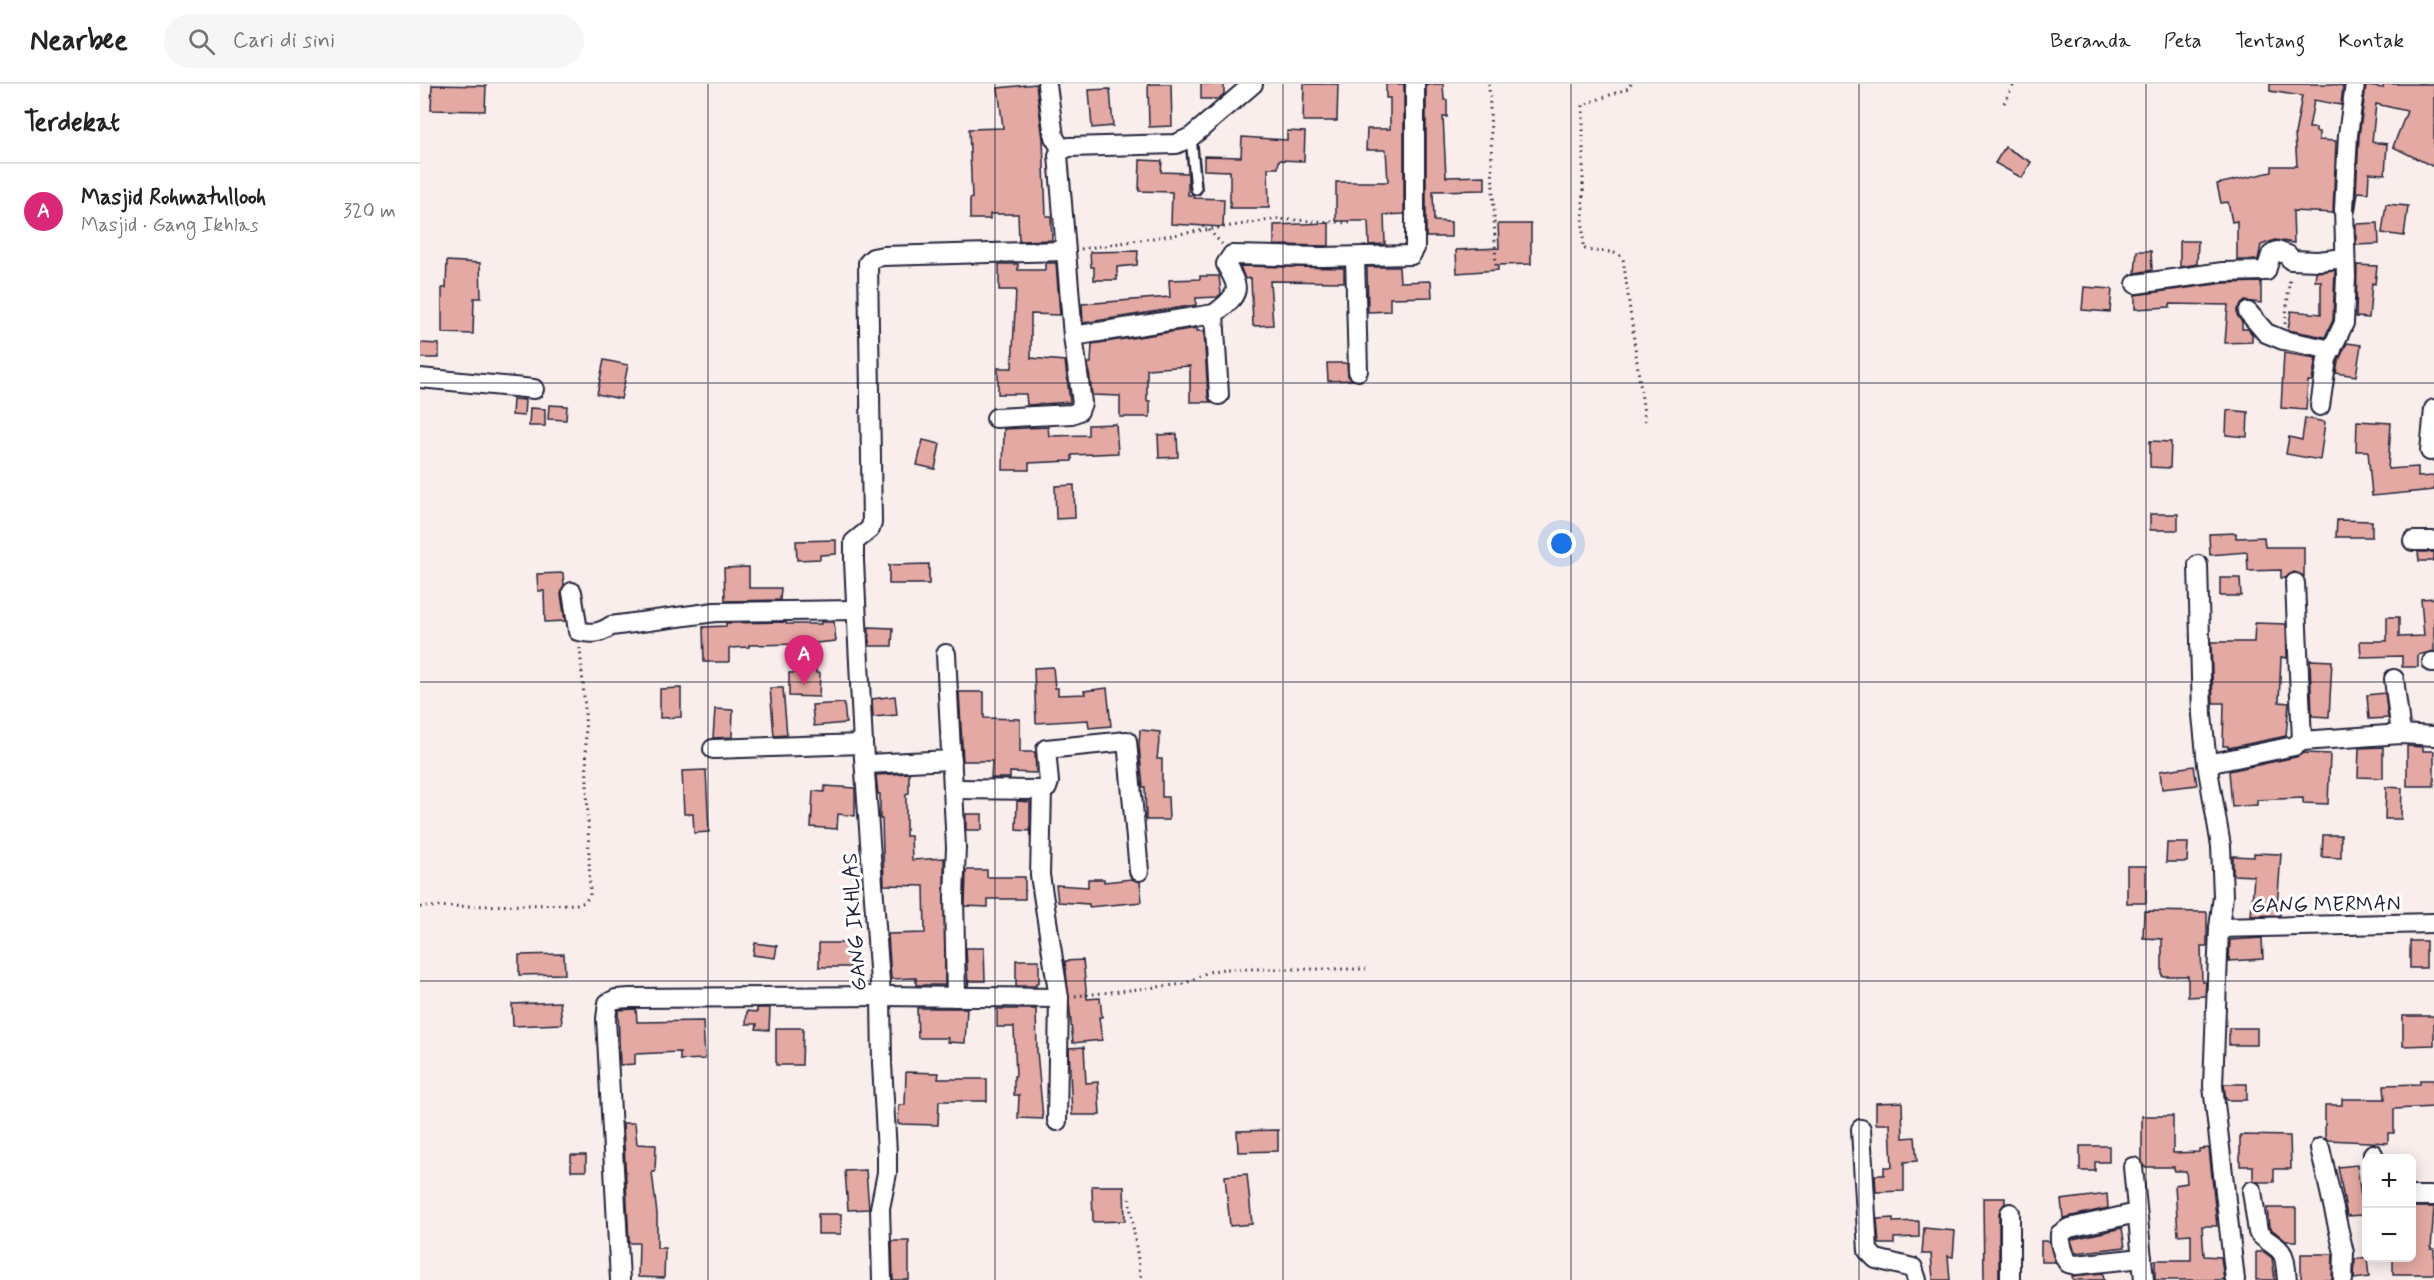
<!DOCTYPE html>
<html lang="id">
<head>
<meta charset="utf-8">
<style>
	body { margin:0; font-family:Mynerve,sans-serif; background:#f6f6f6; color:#222 }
	.controls { position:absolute; right:18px; bottom:18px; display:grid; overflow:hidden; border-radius:9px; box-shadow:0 3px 15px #0003 }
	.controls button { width:54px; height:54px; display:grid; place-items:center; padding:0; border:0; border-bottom:2px solid #e0e0e0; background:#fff; color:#222; font:30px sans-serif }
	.you { position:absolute; left:1142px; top:460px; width:21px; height:21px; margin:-15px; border:4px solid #fff; border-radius:50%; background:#1a73e8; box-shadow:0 0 0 9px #1a73e833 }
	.badge { display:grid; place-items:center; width:39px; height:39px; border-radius:50%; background:#db2777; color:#fff; font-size:20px; font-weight:700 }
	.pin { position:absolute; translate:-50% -50px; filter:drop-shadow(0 2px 3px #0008) }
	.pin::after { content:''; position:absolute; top:32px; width:21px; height:18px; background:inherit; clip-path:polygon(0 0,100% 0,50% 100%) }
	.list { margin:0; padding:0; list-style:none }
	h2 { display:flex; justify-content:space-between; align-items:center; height:78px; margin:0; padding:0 24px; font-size:26px }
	h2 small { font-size:20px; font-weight:400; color:#767676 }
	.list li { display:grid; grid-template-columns:39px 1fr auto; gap:18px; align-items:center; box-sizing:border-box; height:96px; padding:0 24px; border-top:2px solid #e0e0e0 }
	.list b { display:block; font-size:22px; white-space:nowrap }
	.list p { margin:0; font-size:20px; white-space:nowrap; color:#767676 }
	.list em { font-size:20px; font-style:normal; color:#767676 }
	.icon { flex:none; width:33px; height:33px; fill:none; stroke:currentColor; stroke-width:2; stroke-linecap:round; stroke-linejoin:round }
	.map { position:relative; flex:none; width:2014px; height:1196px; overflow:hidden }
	header { display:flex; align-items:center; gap:36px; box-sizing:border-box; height:84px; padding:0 30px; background:#fff; border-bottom:2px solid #e0e0e0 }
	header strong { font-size:28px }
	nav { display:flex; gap:33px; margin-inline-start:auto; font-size:21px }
	.search { width:420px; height:54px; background:#f6f6f6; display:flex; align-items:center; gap:15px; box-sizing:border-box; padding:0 21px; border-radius:33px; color:#767676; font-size:22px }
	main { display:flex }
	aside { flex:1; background:#fff }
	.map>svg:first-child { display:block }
	.building { fill:#e3a9a2; stroke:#22223b; stroke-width:1.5 }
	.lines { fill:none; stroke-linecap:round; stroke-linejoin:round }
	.service-casing { stroke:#22223b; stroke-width:14 }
	.minor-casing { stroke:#22223b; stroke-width:22 }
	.path { stroke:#22223b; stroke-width:3; stroke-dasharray:1.5 4.5; stroke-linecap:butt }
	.service { stroke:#fff; stroke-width:9 }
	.minor { stroke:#fff; stroke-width:18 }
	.grid { fill:none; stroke:#22223b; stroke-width:1.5; stroke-opacity:0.55 }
	.labels { text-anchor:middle; stroke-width:6; stroke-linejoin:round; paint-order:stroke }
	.street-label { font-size:21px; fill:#22223b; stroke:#fff }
</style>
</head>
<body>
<header>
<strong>Nearbee</strong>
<div class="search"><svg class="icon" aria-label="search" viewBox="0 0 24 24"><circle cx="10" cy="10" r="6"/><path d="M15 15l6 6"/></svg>Cari di sini</div>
<nav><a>Beranda</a><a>Peta</a><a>Tentang</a><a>Kontak</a></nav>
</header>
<main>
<aside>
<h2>Terdekat<small></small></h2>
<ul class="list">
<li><span class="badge">A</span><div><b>Masjid Rohmatullooh</b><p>Masjid · Gang Ikhlas</p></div><em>320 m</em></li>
</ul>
</aside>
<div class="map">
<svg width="2014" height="1196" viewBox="0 0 2014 1196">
	<rect width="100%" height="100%" fill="#f9eeec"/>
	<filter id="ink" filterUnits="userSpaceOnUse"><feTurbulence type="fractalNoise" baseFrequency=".0167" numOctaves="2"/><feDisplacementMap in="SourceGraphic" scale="12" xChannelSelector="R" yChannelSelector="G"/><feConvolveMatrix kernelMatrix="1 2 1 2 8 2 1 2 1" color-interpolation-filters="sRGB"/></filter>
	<g filter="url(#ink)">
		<!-- building -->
		<g class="building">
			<path d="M616,0L623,55L626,132H631L632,156L599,157L598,130H570V135H550V115L552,114L549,45L583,44L578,4Z"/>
			<path d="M728,0H751L752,42L729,43Z"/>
			<path d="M781,0H804V10L798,15H781Z"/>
			<path d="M884,0H918L917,37H883Z"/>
			<path d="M966,0H984V130L964,131L965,160L949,161L948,137H916V98H968L966,66H946L947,45H970V14H966Z"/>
			<path d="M1006,0H1023L1024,16H1027V33H1023L1026,93L1065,92V106L1013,107L1014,137L1031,138V153H1006Z"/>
			<path d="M1850,0H1912L1923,2L1921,21L1894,16L1889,44H1896V48H1899V56L1916,57L1913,129L1873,127L1874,159L1855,156L1841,161L1838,176H1817V137L1812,138L1808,118L1801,119L1797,100L1852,88V82H1877L1875,50L1882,12L1850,7Z"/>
			<path d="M1964,0H2014V83L1973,63L1987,27L1956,20L1952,58L1967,60L1965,90L1949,89L1948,109L1938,108L1935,129L1939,52L1946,2L1963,4Z"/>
			<path d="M12,1L66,2L65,27L11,26Z"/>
			<path d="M690,5L693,42L672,44L669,6Z"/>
			<path d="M867,47L885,48L884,77L859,76L858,84H848L849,124H810V87L784,86V72L821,73L822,53L867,56Z"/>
			<path d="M1585,63L1611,78L1602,94L1575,79Z"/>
			<path d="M720,76L742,77L741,88L768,89V111H774V114L804,115L803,143L751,140L752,108L719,107Z"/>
			<path d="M1966,120L1988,122L1984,152L1962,149Z"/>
			<path d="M909,139V162L854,161V141Z"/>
			<path d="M1958,139L1959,160L1936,161V140Z"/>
			<path d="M1078,140H1111V180L1078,181V186L1037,189L1036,166L1079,164Z"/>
			<path d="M1760,157H1778L1777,180L1760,183Z"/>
			<path d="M718,167L717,181L697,183V196H674V183H671L670,168Z"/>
			<path d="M1717,167H1731L1732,186L1715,189Z"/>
			<path d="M27,177L60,179L61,214H54L53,250L22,249V204H26Z"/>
			<path d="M625,179H636L640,231L611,230V274L645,277L650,318L607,321L606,310H578V284H592L596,206H579V180H598V186H625Z"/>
			<path d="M1937,181L1957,182L1955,200L1952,199L1949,234L1936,233Z"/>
			<path d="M820,182L924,184V198L850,197L853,241L833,242L831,194L825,195Z"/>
			<path d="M947,183H979L980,198L1011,197L1012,213L970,214V227L948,228Z"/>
			<path d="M1915,186L1913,236L1905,253L1868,246L1871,227L1901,230V197H1895L1896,188Z"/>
			<path d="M780,192H799L801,210L797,213L776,214V221L663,239L662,220L750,213L749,196L780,195Z"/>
			<path d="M1841,198V219L1825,217L1817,225V231L1822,238V245H1828L1832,250V258L1805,259L1808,221L1750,220V223L1715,225V211L1804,199Z"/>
			<path d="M1664,203L1692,205L1690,228L1662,226Z"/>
			<path d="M777,244V247H784L788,312L790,318H770V282L727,285V317H730V333H700V312L672,311L668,279H671L672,260Z"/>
			<path d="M0,259L19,260V274H0Z"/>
			<path d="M1927,259L1941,261L1936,292L1916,289L1918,278Z"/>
			<path d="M1864,269L1896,274L1892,297H1888L1886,326L1861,324Z"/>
			<path d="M184,276L208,281L201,315L177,310Z"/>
			<path d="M907,279H927L928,292L932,296L908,297Z"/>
			<path d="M93,315L105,316L104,332L92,331Z"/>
			<path d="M129,321L147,322L146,336L128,335Z"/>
			<path d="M110,324L125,325V342H109Z"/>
			<path d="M1807,326L1828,328L1827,353L1806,351Z"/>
			<path d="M1885,334L1905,338L1900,376L1866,370L1869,353L1882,356Z"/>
			<path d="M1937,337L1971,339L1968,385L1998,383V393L2014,392V406L1952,412L1948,367H1936Z"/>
			<path d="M696,340L698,369L652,371V377L609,379V386H583L584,345L628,343L629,352L668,351V341Z"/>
			<path d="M757,350L758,373L739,374L738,351Z"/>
			<path d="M503,356L520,360L515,385L497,381Z"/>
			<path d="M1730,357L1751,358L1750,384L1730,383Z"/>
			<path d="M654,401L655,434L636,435L635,402Z"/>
			<rect x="1730" y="430" width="28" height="16"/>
			<path d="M1917,436L1952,437V453H1916Z"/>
			<path d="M1816,449V454L1844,453L1845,463H1884V492L1874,488L1865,494H1861V486L1828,487L1827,468L1790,471L1789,450Z"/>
			<path d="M416,456V470L400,471V475L377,476L376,457Z"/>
			<path d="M1998,468H2014V477H1999Z"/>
			<path d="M509,480V500H469V481Z"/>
			<path d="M329,483V504H361L360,516L305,517L304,484Z"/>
			<path d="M143,489L144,501L141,510L145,537L125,538L124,507H118L117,490Z"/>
			<path d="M1800,494H1820L1821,512H1800Z"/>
			<path d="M2014,514V567L1998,571V583H1982V572L1941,573L1940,557H1967V533H1979V553L2004,552L2001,515Z"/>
			<path d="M366,538V540H401V538H414L416,557L396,559V589H400L399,613L369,612V589H378V560L329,561V563L309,564V578H284L283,543L306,542V539Z"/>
			<path d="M1835,539L1866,540L1867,574L1861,573L1859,618L1869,619L1866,652L1808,664V662H1803L1804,619H1793L1791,558H1834Z"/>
			<path d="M449,543L473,544L472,562H449Z"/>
			<path d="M1890,576L1912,577L1909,633L1892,632Z"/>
			<path d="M633,583L635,604H638V611L665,610L664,607L687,604L691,642L669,644L668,636L616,639L614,584Z"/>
			<path d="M261,604V633L240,634V605Z"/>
			<path d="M350,604H363L367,651L354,652Z"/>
			<path d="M539,608H564V634L600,635V668H615L616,689L590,688V694H571L572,677H543Z"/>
			<path d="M1965,609L1968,634L1949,635L1947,611Z"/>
			<path d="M475,612L477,631L453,633L452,615Z"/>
			<path d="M424,619L426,639L394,642L392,621Z"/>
			<path d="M295,625L313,626L312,653L293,654Z"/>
			<path d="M720,646L740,648L737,675H742V713H748L749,736H726L725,703H723L719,662Z"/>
			<path d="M1987,662L2003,663V667H2014V702H1987Z"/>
			<path d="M1963,663V694L1938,693L1939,664Z"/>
			<path d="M1884,669L1910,670L1908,720L1883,719V714L1837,716V721L1812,723L1809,687L1876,673Z"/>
			<path d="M1774,682L1777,701L1742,705L1740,687Z"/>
			<path d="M286,686L289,748L274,749L273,730H264L262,687Z"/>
			<path d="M489,689V709L486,710V752H491L492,776L524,774L525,901H496V894L471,895L468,850L505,849L504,802L464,801L462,735H460V710H458L456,691Z"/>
			<path d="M405,702L435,704V732L418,730L417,745L391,743L393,707L404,708Z"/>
			<path d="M1966,703L1982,704L1981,735H1965Z"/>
			<path d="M597,717L610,718V747L596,746Z"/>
			<rect x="546" y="730" width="16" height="16"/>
			<path d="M1903,751H1921V774L1902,773Z"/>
			<path d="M1747,759H1768L1767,778H1746Z"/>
			<path d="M1834,769L1861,770L1857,824H1861L1860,831L1831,832L1834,792L1813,791V772L1834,773Z"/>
			<rect x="1707" y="782" width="19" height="37"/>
			<path d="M546,786H567V793H605V815H568V823L545,822Z"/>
			<path d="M668,795H684V798L712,795L720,798L722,818L669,823V820L638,818L636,801L668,803Z"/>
			<path d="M1724,827L1787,828V862H1781L1782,898H1786L1785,912L1768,913V892H1742V855L1723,854Z"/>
			<path d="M1842,854L1843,875L1809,877L1810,856Z"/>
			<rect x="1990" y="857" width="16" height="27"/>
			<path d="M335,859L357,862L355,874L333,871Z"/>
			<rect x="399" y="859" width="31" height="24"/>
			<path d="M546,864H564L565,897H549L548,902Z"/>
			<path d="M144,870L145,890L99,891V871Z"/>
			<path d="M596,876H619V899H616V902H596Z"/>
			<path d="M663,876L667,915L680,914L682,933H679L682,956L653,959L645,877Z"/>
			<path d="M140,918L142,940L93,942L92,920Z"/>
			<path d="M337,924H350L349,946L336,945L337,940H326L327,927L337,928Z"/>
			<path d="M497,924H547L545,959L527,958L528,954H498Z"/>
			<path d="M216,925L217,938L283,937L285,975L260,976V968L215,970V980L200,981L198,926Z"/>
			<path d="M577,925H616L617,967L623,1035L598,1034L599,1011H594V992H596L594,943H577Z"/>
			<path d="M1983,932H2014V961L1983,962Z"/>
			<path d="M356,944H383L382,981H356Z"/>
			<rect x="1809" y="944" width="28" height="17"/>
			<path d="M664,963L666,999L678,998L680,1031H652L649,964Z"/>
			<path d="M486,988L519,989L518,995H567V1017H519L518,1041L478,1040L479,1021H485Z"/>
			<path d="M2000,996H2014V1023L1974,1025V1049H1968V1059L1908,1056L1905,1054V1021H1922V1015H1965L1964,1001L2000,1000Z"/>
			<path d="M1804,1000H1827V1016H1806Z"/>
			<path d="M1482,1018L1483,1054L1495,1053L1497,1077L1484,1078V1107L1456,1108L1455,1091H1464V1083H1472L1470,1040H1456V1019Z"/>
			<path d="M1722,1032H1753V1069L1779,1068V1065L1789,1064L1797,1142H1782L1784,1172L1801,1173L1804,1196H1735V1176H1771V1150L1758,1151L1755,1101L1767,1099L1766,1087H1754V1083H1724L1722,1077Z"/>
			<path d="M203,1039H215L217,1060L236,1061L235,1088H232L237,1130V1164H245L244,1194L218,1193L219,1159H209Z"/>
			<path d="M858,1046V1067L818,1068L817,1047Z"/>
			<path d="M1820,1051L1870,1052L1871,1085H1854V1098H1839L1833,1096V1082H1820Z"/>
			<path d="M1660,1062H1689V1078H1675V1087H1660Z"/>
			<rect x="151" y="1071" width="15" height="16"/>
			<path d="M1937,1081L1943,1131L1927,1132L1918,1083Z"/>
			<path d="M446,1086L449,1125L428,1126L425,1087Z"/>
			<path d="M827,1090L832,1140L810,1142L805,1092Z"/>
			<path d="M672,1102H704L705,1137L673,1138Z"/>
			<path d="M1687,1110L1688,1124L1643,1134L1641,1116Z"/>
			<path d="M1563,1114H1585V1119L1579,1129V1196H1564Z"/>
			<path d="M1992,1123H2014L2011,1165H2014V1190H1973V1173H1992Z"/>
			<path d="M1847,1124H1876V1157H1866L1849,1143Z"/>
			<rect x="398" y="1130" width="23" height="20"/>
			<path d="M1473,1134V1138L1499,1137V1153L1474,1154V1160H1459L1457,1135Z"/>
			<path d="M1504,1144L1535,1147L1533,1173L1528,1172L1530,1196H1513L1511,1170H1502Z"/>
			<path d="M1702,1144L1705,1163L1655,1169L1651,1156L1653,1155Z"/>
			<path d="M472,1157H489V1196H473Z"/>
			<path d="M1621,1157H1629L1635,1178H1621Z"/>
			<path d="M1836,1168H1844L1852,1174L1855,1196H1836Z"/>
			<path d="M1881,1170H1913L1912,1196H1881Z"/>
			<path d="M1947,1173L1949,1193L1934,1195L1935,1175Z"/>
			<path d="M1683,1189L1684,1196H1653L1652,1192Z"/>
		</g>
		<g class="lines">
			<!-- service casing -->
			<g class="service-casing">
				<path id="service" d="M771,53L776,105"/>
			</g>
			<!-- minor casing -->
			<g class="minor-casing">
				<g id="minor">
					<path d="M627,1L634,53L642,66"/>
					<path d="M935,173L938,287"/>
					<path d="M1716,200L1803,188L1846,187L1851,171L1857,167L1868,171L1871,176L1898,177L1925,174"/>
					<path d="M1828,228L1846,249L1863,256L1912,266"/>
					<path d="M794,230L799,311"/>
					<path d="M653,252L638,71L642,66L649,63L756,60L771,53L833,0"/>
					<path d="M0,294L114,305"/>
					<path d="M1900,322L1907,275L1924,239L1926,193L1924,125L1928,51L1935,0"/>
					<path d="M576,334L652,330L659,327L662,319L653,252L794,230C803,223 820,212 815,199C813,192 809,187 806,180L812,171L902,173L991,171L995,164V0"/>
					<path d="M2010,367L2014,325"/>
					<path d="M1993,457H2014"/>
					<path d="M1778,481L1782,631L1787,680L1801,762L1803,812L1799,844L1793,1002L1815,1196"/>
					<path d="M1875,499L1882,657"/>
					<path d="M152,508L158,547C172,550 179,550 191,542L295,528L435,526"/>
					<path d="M526,570L536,763L534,813L536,913"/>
					<path d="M2012,578H2014"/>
					<path d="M1974,595L1981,650"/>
					<path d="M293,665L443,660"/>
					<path d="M446,680L532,676"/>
					<path d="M1787,680L1874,662L1882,657L1981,650L2014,652"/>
					<path d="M533,705L622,706L620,791L639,914L637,1037"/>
					<path d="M622,706L627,704L629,698L626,665L707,657L719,787"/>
					<path d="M1799,844L2014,839"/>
					<path d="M1441,1045L1448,1167L1456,1175L1493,1184L1497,1196"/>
					<path d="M1900,1064L1924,1169L1923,1196"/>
					<path d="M1953,1070V1074"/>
					<path d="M1713,1083L1724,1196"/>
					<path d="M1832,1107L1838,1148C1844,1157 1859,1161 1863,1171C1866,1178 1866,1188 1867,1196"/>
					<path d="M1992,1112H2014"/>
					<path d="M1590,1129V1196"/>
					<path d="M1717,1129L1649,1144L1640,1150C1639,1159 1643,1172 1648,1179L1656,1181L1722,1174"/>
					<path d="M200,1196L186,935L188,919L196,915L210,914L461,912L639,914"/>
					<path d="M462,1196L460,1124L467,1089V1069L462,980L461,912L443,660L434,477V458L450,445L452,439L448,179L453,174L463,172L645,167"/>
				</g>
			</g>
			<!-- path -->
			<g class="path">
				<path d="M1069,0L1076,183"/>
				<path d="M1211,0L1209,4L1163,21V164C1176,171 1191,163 1203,174L1225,337"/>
				<path d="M1584,19L1594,0"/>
				<path d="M789,146L802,160"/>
				<path d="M661,165L857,135L930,139"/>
				<path d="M1865,240L1870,193"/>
				<path d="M0,823L159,820L165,818L170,811L165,625L160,564"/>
				<path d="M655,912L764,900L788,888L804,885H946"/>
				<path d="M709,1114L721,1196"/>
			</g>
			<!-- service -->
			<use href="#service" class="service"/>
			<!-- minor -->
			<use href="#minor" class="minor"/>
		</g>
	</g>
	<!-- grid -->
	<path class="grid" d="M288,0V1196M575,0V1196M863,0V1196M1151,0V1196M1439,0V1196M1726,0V1196M0,299H2014M0,598H2014M0,897H2014"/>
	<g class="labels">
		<!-- street labels -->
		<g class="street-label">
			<text transform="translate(1906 820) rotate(-1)" y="7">GANG MERMAN</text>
			<text transform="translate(434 838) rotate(-94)" y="7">GANG IKHLAS</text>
		</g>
	</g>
</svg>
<div class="controls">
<button>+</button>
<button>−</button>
</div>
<div class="you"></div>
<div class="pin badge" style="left:384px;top:601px">A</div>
</div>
</main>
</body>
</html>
